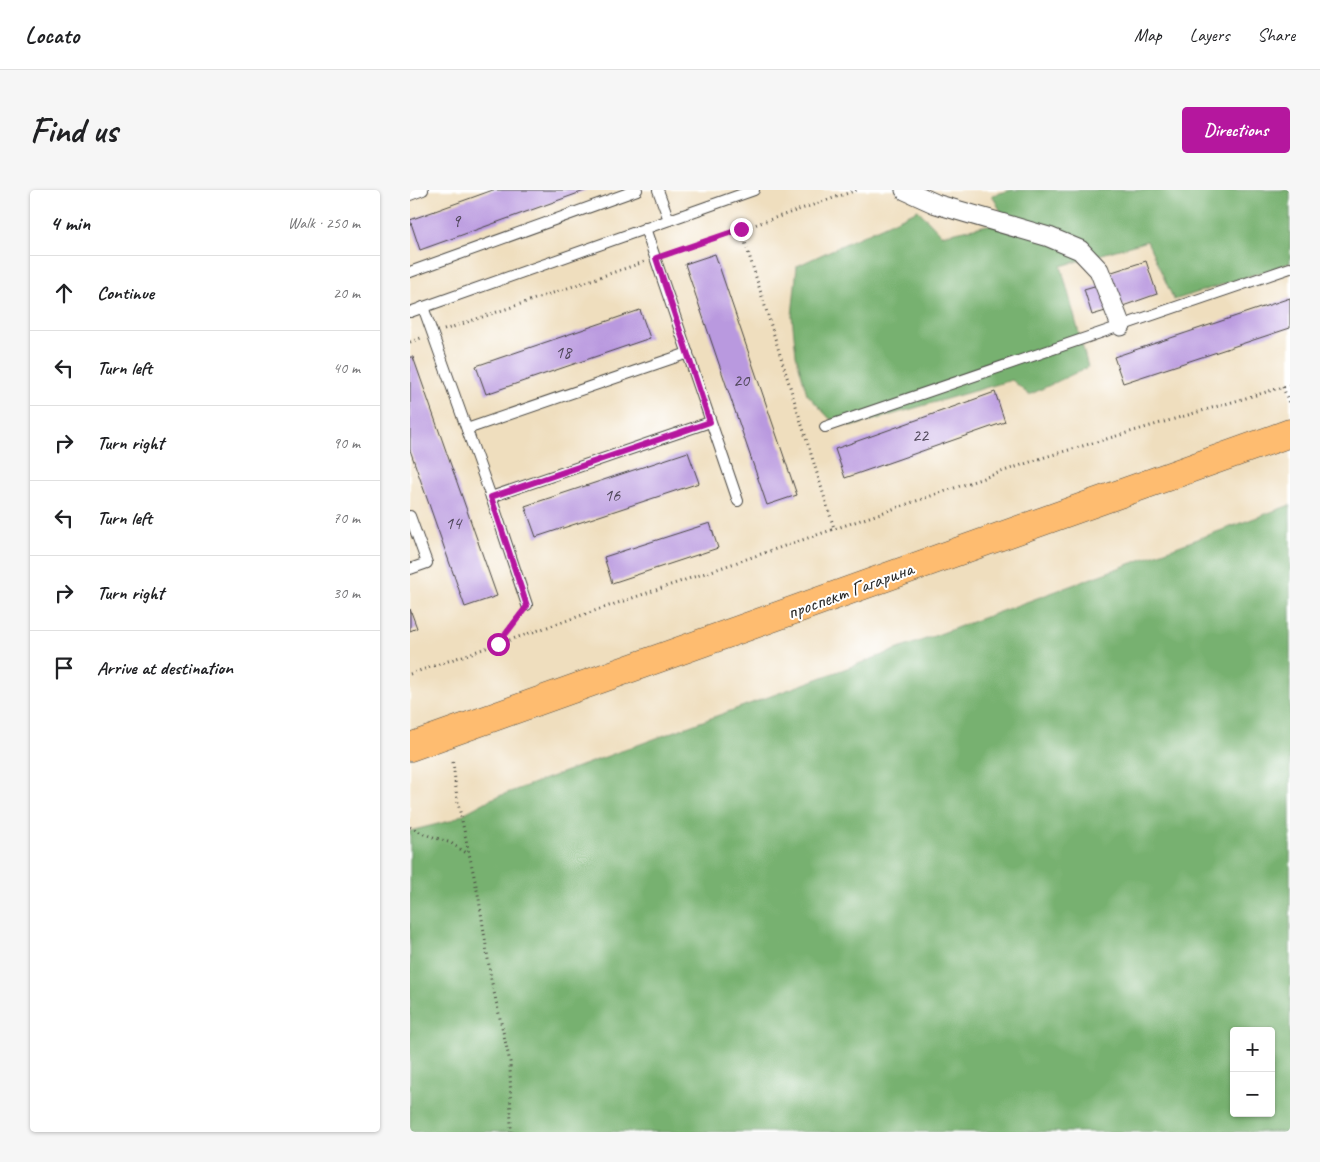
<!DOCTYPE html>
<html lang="en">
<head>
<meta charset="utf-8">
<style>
	body { margin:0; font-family:Caveat,sans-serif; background:#f6f6f6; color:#202124 }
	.controls { position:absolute; right:15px; bottom:15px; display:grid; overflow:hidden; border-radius:5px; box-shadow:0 1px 4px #0004 }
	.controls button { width:45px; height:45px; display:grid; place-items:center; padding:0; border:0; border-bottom:1px solid #e0e0e0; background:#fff; color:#202124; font:25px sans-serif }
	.stop { position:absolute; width:15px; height:15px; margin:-11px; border:4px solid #b5179e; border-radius:50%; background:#fff }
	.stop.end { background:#b5179e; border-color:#fff; box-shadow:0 1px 5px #0008 }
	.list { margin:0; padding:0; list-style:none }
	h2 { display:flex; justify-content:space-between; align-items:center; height:65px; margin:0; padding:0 20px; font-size:21px }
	h2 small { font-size:16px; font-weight:400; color:#757577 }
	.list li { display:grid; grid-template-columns:32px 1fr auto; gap:15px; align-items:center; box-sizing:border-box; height:75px; padding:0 20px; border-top:1px solid #e0e0e0 }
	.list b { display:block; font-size:19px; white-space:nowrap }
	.list em { font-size:16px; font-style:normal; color:#757577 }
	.icon { flex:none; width:28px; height:28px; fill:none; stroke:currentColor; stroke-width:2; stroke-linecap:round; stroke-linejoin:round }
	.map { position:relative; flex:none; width:880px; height:942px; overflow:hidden; border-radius:5px }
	header { display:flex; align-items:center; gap:30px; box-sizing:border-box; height:70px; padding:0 25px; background:#fff; border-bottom:1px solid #e0e0e0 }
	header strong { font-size:24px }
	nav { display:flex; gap:28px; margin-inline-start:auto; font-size:18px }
	.intro { display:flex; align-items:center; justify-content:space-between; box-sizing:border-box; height:120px; padding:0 30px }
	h1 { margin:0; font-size:35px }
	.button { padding:12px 22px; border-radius:5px; background:#b5179e; color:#fff; font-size:18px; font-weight:700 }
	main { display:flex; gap:30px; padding:0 30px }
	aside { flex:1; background:#fff; border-radius:5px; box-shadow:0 1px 4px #0004 }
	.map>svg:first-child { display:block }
	.forest { fill:#77b170; stroke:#516e4e; fill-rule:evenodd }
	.building { fill:#b999df }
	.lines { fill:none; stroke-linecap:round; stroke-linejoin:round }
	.service-casing { stroke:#484641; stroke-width:12 }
	.minor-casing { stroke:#484641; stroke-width:21 }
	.primary-casing { stroke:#484641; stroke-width:29 }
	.path { stroke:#484641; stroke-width:3; stroke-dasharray:1 4; stroke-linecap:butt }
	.service { stroke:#fff; stroke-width:10 }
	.minor { stroke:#fff; stroke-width:19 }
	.primary { stroke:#febc70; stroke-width:28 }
	.route { stroke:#b5179e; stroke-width:6 }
	.labels { text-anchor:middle; stroke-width:4; stroke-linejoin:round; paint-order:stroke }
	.number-label { font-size:18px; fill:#4e4658 }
	.street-label { font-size:20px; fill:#2b2b2b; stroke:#fff }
</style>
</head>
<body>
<header>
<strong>Locato</strong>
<nav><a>Map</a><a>Layers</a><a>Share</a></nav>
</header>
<div class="intro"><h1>Find us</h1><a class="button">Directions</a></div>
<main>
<aside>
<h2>4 min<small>Walk · 250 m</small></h2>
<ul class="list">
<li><svg class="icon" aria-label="ahead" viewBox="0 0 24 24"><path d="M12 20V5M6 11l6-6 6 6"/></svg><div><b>Continue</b></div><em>20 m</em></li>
<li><svg class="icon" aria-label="left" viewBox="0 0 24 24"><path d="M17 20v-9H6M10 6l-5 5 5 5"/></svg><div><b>Turn left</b></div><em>40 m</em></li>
<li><svg class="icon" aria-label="right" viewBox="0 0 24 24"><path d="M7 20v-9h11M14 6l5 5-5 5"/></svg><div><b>Turn right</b></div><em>90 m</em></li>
<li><svg class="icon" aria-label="left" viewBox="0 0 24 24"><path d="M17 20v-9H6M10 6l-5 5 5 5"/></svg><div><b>Turn left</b></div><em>70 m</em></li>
<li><svg class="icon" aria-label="right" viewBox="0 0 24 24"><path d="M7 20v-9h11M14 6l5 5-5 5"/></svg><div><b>Turn right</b></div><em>30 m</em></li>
<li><svg class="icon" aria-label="arrive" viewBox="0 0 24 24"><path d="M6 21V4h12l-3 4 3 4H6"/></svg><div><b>Arrive at destination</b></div></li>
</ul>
</aside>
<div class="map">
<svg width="880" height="942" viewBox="0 0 880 942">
	<rect width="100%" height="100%" fill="#fff"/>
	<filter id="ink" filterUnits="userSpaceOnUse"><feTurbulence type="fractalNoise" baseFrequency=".02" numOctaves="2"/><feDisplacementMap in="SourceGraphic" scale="10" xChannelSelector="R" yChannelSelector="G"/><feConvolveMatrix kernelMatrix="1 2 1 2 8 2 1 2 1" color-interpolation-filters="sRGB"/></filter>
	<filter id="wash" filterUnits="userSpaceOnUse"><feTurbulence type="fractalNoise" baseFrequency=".0096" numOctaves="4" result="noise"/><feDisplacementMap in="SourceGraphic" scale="20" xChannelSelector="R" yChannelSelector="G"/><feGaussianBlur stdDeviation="1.12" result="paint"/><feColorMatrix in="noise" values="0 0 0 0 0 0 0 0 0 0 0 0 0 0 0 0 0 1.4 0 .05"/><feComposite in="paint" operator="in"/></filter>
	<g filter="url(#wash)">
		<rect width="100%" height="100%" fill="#efdebe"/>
		<!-- forest -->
		<g class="forest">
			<path d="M602,0H880V73L764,110L737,51L651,76L678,177L619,205L602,190L443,236L420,229L397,204L386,165L382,126L387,76L508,20L532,45L596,31L582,5Z"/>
			<path d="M880,315V942H0V641L40,631L81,609ZM824,841H861V923H824Z"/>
		</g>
		<g id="blocks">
			<!-- building -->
			<g class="building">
				<path d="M83,0H177L10,60L0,30Z"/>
				<path d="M305,64L387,305L357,315L275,74Z"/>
				<path d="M736,71L747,104L710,117L699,83Z"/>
				<path d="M691,94L699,120L682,125L674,99Z"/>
				<path d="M880,108V138L713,193L704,167Z"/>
				<path d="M230,120L240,148L76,204L66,176Z"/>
				<path d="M0,167H3L87,406L55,417L0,260Z"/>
				<path d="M585,202L595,232L435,288L425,259Z"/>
				<path d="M278,262L289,293L126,347L115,316Z"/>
				<path d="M300,333L308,358L202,393L194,367Z"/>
				<path d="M0,419L7,438L0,441Z"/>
			</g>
		</g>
	</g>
	<g filter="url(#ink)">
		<use href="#blocks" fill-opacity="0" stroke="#484641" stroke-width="1"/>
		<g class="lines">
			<!-- service casing -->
			<g class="service-casing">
				<g id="service">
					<path d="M248,0L259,30"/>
					<path d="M0,5L13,0"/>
					<path d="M235,38L328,311"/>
					<path d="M0,82L227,0"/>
					<path d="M13,117L81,307L117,415"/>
					<path d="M0,122L344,0"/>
					<path d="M415,237L880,78"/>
					<path d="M57,239L278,163"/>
					<path d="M81,307L300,232"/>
					<path d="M0,326L17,373L0,379"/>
				</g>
			</g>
			<!-- minor casing -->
			<g class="minor-casing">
				<path id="minor" d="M495,0L526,14L639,47L670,60L689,80L711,136"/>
			</g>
			<!-- primary casing -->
			<g class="primary-casing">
				<path id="primary" d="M0,557L880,243"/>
			</g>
			<!-- path -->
			<g class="path">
				<path d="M331,39L424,338"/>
				<path d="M256,65L447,0"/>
				<path d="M34,140L234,72"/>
				<path d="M0,152L11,148"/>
				<path d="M873,197L880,216"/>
				<path d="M88,453L110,424"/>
				<path d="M0,484L635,267L880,195"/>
				<path d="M43,572L47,608L69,709L81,789L100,872L101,942"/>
				<path d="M0,637L14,644L41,653L58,664"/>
			</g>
			<!-- service -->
			<use href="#service" class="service"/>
			<!-- minor -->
			<use href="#minor" class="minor"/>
			<!-- primary -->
			<use href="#primary" class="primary"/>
		</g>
	</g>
	<g class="lines" filter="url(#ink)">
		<!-- route -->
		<path class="route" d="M88,454L117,416L81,307L300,232L246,68L331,39"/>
	</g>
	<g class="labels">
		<!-- number labels -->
		<g class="number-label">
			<text x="46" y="37">9</text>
			<text x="153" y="168">18</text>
			<text x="331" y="196">20</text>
			<text x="510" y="251">22</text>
			<text x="202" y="311">16</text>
			<text x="43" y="339">14</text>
		</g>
		<!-- street labels -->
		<g class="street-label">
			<text transform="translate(440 400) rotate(-20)" y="7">проспект Гагарина</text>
		</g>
	</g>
</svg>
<div class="controls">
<button>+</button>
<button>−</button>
</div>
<div class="stop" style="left:88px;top:454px"></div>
<div class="stop end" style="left:331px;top:39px"></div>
</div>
</main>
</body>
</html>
